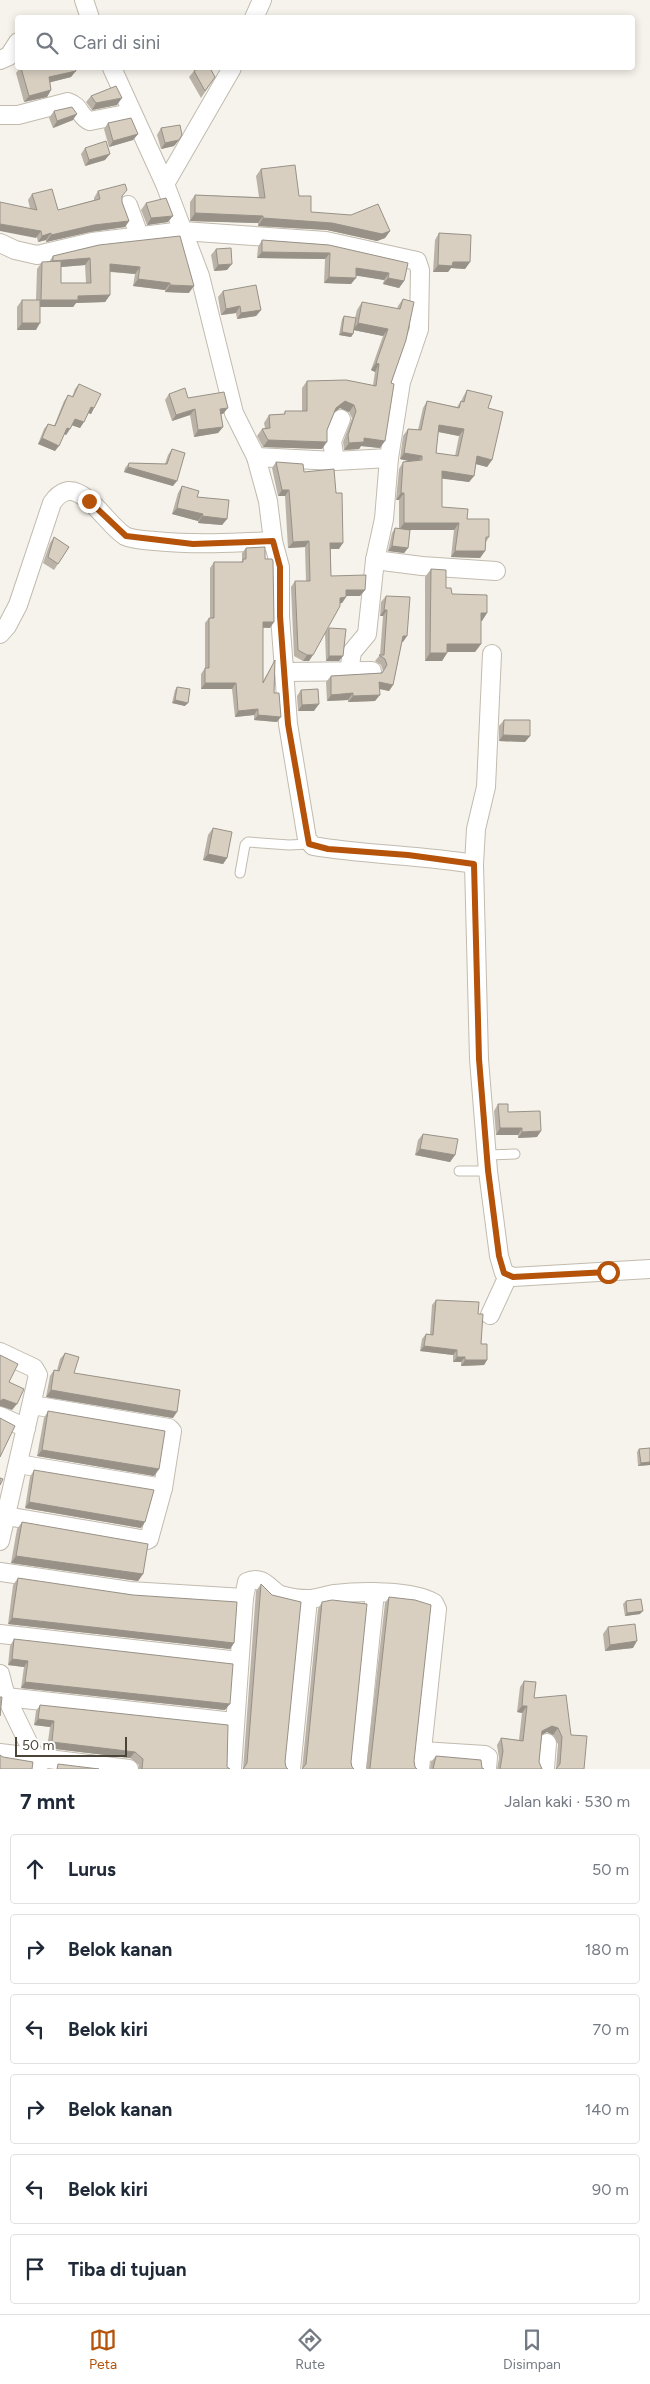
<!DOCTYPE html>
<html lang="id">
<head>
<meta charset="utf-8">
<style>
	body { margin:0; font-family:Figtree,sans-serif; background:#f6f6f7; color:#1f2937 }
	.scale { position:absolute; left:15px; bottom:12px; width:112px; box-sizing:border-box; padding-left:5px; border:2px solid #4b4439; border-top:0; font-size:14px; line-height:18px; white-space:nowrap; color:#4b4439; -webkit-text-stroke:4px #fff; paint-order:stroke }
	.stop { position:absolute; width:15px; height:15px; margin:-11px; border:4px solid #b45309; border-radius:50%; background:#fff }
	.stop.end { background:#b45309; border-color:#fff; box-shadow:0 1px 5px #0008 }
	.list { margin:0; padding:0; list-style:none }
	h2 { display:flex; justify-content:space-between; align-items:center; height:65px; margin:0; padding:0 20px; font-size:21px }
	h2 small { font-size:16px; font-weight:400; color:#747a83 }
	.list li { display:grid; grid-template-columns:32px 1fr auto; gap:15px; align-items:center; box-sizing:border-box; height:70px; margin:0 10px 10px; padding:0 10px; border:1px solid #e0e1e3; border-radius:5px }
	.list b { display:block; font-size:19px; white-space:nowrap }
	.list em { font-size:16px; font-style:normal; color:#747a83 }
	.icon { flex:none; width:28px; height:28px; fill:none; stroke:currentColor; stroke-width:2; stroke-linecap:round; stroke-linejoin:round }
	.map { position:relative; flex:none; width:650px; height:1769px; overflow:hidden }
	.search { position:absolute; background:#fff; box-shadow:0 2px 8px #0003; left:15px; right:15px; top:15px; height:55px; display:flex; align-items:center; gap:12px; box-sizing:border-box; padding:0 18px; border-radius:5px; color:#747a83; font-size:19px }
	.sheet { height:545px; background:#fff }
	nav { display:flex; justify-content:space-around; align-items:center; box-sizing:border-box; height:70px; border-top:1px solid #e0e1e3; background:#fff; font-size:14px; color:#747a83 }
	nav a { display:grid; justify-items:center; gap:2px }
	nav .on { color:#b45309 }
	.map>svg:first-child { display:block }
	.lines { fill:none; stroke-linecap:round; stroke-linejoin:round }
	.lane-casing { stroke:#c2bbae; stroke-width:11 }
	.street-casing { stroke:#c2bbae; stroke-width:20 }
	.lane { stroke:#fff; stroke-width:9 }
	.street { stroke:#fff; stroke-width:18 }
	.wall { fill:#bab2a6; fill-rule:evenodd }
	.shaded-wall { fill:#979187 }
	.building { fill:#d8cfc1; stroke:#979187; fill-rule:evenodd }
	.route { stroke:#b45309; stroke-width:6 }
</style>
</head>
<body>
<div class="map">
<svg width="650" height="1769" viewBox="0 0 650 1769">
	<rect width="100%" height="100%" fill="#f6f3ec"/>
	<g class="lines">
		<!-- lane casing -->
		<g class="lane-casing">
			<g id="lane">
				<path d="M240,873L245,845L248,842L289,845L309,844"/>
				<path d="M487,1155L515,1154"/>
				<path d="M459,1171H488"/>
			</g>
		</g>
		<!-- street casing -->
		<g class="street-casing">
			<g id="street">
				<path d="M84,0L90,18"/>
				<path d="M254,18L262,0"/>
				<path d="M0,60L9,56L18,42"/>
				<path d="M112,68L165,184L200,276L234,413L256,457L268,501L273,541L280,567V616L288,724L307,839L313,846C366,855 420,855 474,864L479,1059L488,1171L499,1256L504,1273L513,1277L650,1269"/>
				<path d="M0,115H18L68,102C81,106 79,117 90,121L131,113"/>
				<path d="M165,184L232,68"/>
				<path d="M128,205L139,235"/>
				<path d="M0,243L15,250L37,255L92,242L183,231L326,241L417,261L420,270L419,329L401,382L389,458L384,519L375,560L367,634L352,652L349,672"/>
				<path d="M256,457L335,461L389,458"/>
				<path d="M335,461L332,441L341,419"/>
				<path d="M375,560L422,566L496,571"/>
				<path d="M0,634L7,626L18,605L52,503C76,467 104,523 125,536C133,540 146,540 155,541C195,545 233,543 273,541"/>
				<path d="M284,672L372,671"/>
				<path d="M474,864L476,829L486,787L492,654"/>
				<path d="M490,1315L508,1276"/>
				<path d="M0,1352L34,1368L38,1375L0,1541"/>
				<path d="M0,1416L26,1428"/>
				<path d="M18,1464L163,1488"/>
				<path d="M6,1516L147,1540L149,1539L163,1488L172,1431L169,1428L32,1405"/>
				<path d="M0,1572L130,1591L244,1598"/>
				<path d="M0,1634L239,1661"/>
				<path d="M0,1674L6,1697L39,1765"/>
				<path d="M6,1697L234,1722"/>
				<path d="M422,1751L485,1755L488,1757L487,1769"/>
				<path d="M0,1753L129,1769"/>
				<path d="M232,1769L244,1598L247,1582C264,1574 271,1592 281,1595C288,1597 300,1599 308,1599C317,1599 326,1595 335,1594C359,1591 413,1590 434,1603L437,1609L420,1769"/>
				<path d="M291,1769L308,1599"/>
				<path d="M357,1769L375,1592"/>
				<path d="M545,1769L547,1743"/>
			</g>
		</g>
		<!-- lane -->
		<use href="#lane" class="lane"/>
		<!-- street -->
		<use href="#street" class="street"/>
	</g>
	<!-- wall -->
	<g class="wall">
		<path d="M20,68H75L71,77L50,82L51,90L47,97L24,102L16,73Z"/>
		<path d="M194,71L215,77L201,98L189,77Z"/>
		<path d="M91,96L117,105L92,110L86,102Z"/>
		<path d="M54,111L73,120L53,128L49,118Z"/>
		<path d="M108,123L138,134L133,140L109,147L104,129Z"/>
		<path d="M161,128L179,140L174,146L161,149L157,135Z"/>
		<path d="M85,148L105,160L85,166L81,154Z"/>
		<path d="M261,169L299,196L311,212L390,231L385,238L377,241L327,230L258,226V223L190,221V202L195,195L259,197L256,176Z"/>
		<path d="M98,191L122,197V202L129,221L125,227L90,232L46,242V240L38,242L28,200L32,194L58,210L94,200V198Z"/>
		<path d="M146,203L168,222L147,225L141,210Z"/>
		<path d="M439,233L470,262L465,269L451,268L448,272H433L435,240Z"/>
		<path d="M262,240L329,245L404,281L399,288L383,284L384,280L356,275L351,284L324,283L325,259L257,258L258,247Z"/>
		<path d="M99,245L189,293L165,292V290L133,286L135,274L110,272V295L105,302L76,303L73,307H40L36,330H17V307L22,300H36L37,269L42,262H49L53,256ZM85,265L86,283H61V267Z"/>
		<path d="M216,249L227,270L214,271L211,255Z"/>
		<path d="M223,291L261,310L256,316L237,319L236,313L221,315L218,297Z"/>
		<path d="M403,299L391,383L380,448L361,446L359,449L344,450L343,442L352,418L349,412L340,408L334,413L327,430L322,449L263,447L257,436L262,429L265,428L264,423L269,415L284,414L285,411H302V388L307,381L373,385L375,372L371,370L383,336L354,330L353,334L351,337L339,335L342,319L344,316L355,318L357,310L362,302L397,309L398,306Z"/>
		<path d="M79,384L94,408L91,414L88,413L80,428L72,425L66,435L64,434L55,451L38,444L44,429L48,424L54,426L64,401L68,395L72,397L75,389Z"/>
		<path d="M467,390L488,408L492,460L487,467L476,464L474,476L469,482L442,478V507L467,519L489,537L486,542L485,551L480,558L451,557L454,530H410L408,548L404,553L388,551L392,533L395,528H399V500H396L399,469L403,462L409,461L400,459L403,436L408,429L418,430L423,408L427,401L457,407L461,401V402L463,397ZM438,432L459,436L455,456L436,453Z"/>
		<path d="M169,394L188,398L223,414H221L223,427L218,433L194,437L190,415L172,421L165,400Z"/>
		<path d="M172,449L173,486L124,472L125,468L129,463L165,464L168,455Z"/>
		<path d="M276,462L304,472L339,549H331V576L365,590L360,596H346V597L342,603H340L309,661H303L294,656L291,587L295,581H306L305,547L288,548L285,496H278L272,468Z"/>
		<path d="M182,486L227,519L222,525L198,523V521L172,514L178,493Z"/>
		<path d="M54,537L69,547L54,570L43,563L50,543Z"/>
		<path d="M246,548L265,559L270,628H263V681L275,660L274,693L277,722L254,720V715L235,717L232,689H201V674L205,668V623L209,618H210V568L214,562H241L242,561V553Z"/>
		<path d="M431,569L452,594L487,613L481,621V644L475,652H447V653L442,661H425V577Z"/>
		<path d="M386,596L407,636L402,642L393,685L389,691L380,689L375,701L348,702V700L327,701L326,682L331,676L381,673L383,671L381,665L375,661L380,655L383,616H380L381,602Z"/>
		<path d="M329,628L343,656L339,661H326L325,633Z"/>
		<path d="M177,687L185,706L172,703L175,690Z"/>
		<path d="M301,690L314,711H298L297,696Z"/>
		<path d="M504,720L530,736L525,742L499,741V726Z"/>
		<path d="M213,828L227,858L223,864L203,860L208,835Z"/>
		<path d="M498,1104L508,1112L537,1137L518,1138V1135H496L494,1111Z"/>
		<path d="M423,1134L455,1155L450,1162L415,1155L418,1140Z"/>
		<path d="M436,1300L478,1314L481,1344L487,1360L484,1365L461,1366V1362H453V1355L420,1351L422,1339L426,1334H430L432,1305Z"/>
		<path d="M65,1353L74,1373L173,1418L46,1397L50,1376L54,1370H57L60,1359Z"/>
		<path d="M48,1411L159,1469L154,1476L37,1456L44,1418Z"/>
		<path d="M650,1448V1465L638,1466L637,1452L639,1449Z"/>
		<path d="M34,1470L141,1528L25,1508L30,1477Z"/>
		<path d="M22,1522L143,1574L138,1581L11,1563L17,1529Z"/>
		<path d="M18,1578L234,1643L230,1649L8,1624L13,1585Z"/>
		<path d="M261,1584L285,1762L286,1767L288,1769H243L256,1591Z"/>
		<path d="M389,1597L414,1761L415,1767L417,1769H366L385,1603Z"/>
		<path d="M626,1601L640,1614L625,1616L623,1604Z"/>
		<path d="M322,1602L351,1762L352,1767L354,1769H302L318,1609Z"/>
		<path d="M608,1627L633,1648L605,1651L603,1634Z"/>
		<path d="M14,1639L225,1710L21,1688L24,1667L8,1665L10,1646Z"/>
		<path d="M524,1681L534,1698L571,1735L584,1769H556L558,1744L553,1735L547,1732L542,1735L539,1762L542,1769H497L499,1758L497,1745L501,1738L519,1740L522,1713L517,1712L520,1687Z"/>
		<path d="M40,1705L227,1767L230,1769H138L139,1765L130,1758L47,1748L50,1727L34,1725L36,1711Z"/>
		<path d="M436,1756L482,1768L484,1769H430L431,1762Z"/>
	</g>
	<!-- shaded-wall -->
	<g class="shaded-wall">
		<path d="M76,71L71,77L44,84L49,77Z"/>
		<path d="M51,90L47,97L24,102L29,96Z"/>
		<path d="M122,98L117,105L92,110L96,103Z"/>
		<path d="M77,114L73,120L53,128L57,121Z"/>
		<path d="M138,134L133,140L109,147L113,141Z"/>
		<path d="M179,140L174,146L161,149L165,143Z"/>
		<path d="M110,154L105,160L85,166L89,160Z"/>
		<path d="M195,213L263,216L258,223L190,221Z"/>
		<path d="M173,216L168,222L147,225L151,218Z"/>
		<path d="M263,218L332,223L390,231L385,238L377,241L327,230L258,226Z"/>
		<path d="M129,221L125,227L90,232L46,242L51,235L94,225Z"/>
		<path d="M0,224L41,231L36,238L0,231Z"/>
		<path d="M51,233L46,240L38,242L42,236Z"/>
		<path d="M262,252L330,253L325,259L257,258Z"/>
		<path d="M90,258L85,265L49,268L53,261Z"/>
		<path d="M453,262H470L465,269L451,268L448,272H433L438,265Z"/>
		<path d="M110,264L140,267L135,274L105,271Z"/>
		<path d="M232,264L227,270L214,271L218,265Z"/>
		<path d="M356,268L389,273L384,280L352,275Z"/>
		<path d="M329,277L356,278L351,284L324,283Z"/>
		<path d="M388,278L404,281L399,288L383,284Z"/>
		<path d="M138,279L170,283L165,290L133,286Z"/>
		<path d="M170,285L194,286L189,293L165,292Z"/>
		<path d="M110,295L105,302L76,303L73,307H36L41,300L78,296Z"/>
		<path d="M240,306L236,313L221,315L226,309Z"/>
		<path d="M261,310L256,316L237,319L241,313Z"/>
		<path d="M22,323H40L36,330H17Z"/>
		<path d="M358,323L388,329L383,336L353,330Z"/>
		<path d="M342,332L353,334L351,337L339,335Z"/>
		<path d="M376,363L379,364L375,372L371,370Z"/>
		<path d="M345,401L354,405L349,412L340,408L331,415L336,408Z"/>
		<path d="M91,407L94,408L91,414L88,413Z"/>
		<path d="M228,408L223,414L215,415L220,409Z"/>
		<path d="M195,409L190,415L172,421L176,415Z"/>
		<path d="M75,419L84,422L80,428L71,425Z"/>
		<path d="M439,425L464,429L459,436L434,431Z"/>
		<path d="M223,427L218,433L194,437L198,430Z"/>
		<path d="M67,428L70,429L66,435L63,433Z"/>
		<path d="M42,438L59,446L55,451L38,444Z"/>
		<path d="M364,438L385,441L380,448L361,446L359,449L344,450L349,443Z"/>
		<path d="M268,440L327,442L322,449L263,447Z"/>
		<path d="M404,453L422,456L417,463L400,459Z"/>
		<path d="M477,456L492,460L487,467L472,463Z"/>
		<path d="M128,467L177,481L173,486L124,472Z"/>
		<path d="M442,471L474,476L469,482L437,478Z"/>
		<path d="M282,490H289L285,496H278Z"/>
		<path d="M401,493H404L399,500H396Z"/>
		<path d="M177,508L203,514L198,521L172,514Z"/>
		<path d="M202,516L227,519L222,525L198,523Z"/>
		<path d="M404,523H459L454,530H399Z"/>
		<path d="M309,541L305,547L288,548L293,542Z"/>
		<path d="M330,543H343L339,549H326Z"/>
		<path d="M392,546L408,548L404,553L388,551Z"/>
		<path d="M455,551H485L480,558L451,557Z"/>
		<path d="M346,590H365L360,596H342Z"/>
		<path d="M346,597L342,603L335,604L340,598Z"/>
		<path d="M384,610H387L383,616H380Z"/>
		<path d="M481,613H487L482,621H476Z"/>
		<path d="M263,622H274L270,628L259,627Z"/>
		<path d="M403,636H407L403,642H399Z"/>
		<path d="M447,644H481L475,652H442Z"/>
		<path d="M430,653H447L442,661H425Z"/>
		<path d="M307,655H313L309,661H303Z"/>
		<path d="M329,656H343L339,661H326Z"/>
		<path d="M379,682L393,685L389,691L375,688Z"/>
		<path d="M205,683H236L232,689H201Z"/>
		<path d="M353,693L348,700L327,701L331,695Z"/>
		<path d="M380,695L375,701L348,702L353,696Z"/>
		<path d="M175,700L188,703L185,706L172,703Z"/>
		<path d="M319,704L314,711H298L302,705Z"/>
		<path d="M258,709L254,715L235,717L238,711Z"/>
		<path d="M258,715L281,717L277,722L254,720Z"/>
		<path d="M503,735L530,736L525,742L499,741Z"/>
		<path d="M208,854L227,858L223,864L203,860Z"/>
		<path d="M500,1128H522L518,1135H496Z"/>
		<path d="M541,1131L537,1137L518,1138L522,1132Z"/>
		<path d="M420,1149L455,1155L450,1162L415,1155Z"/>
		<path d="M424,1346L457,1350L453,1355L420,1351Z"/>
		<path d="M457,1357H465L461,1362H453Z"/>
		<path d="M465,1360H487L484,1365L461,1366Z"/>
		<path d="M51,1390L177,1412L173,1418L46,1397Z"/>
		<path d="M3,1399L17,1404L12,1410L0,1406V1401Z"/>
		<path d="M42,1450L159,1469L154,1476L37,1456Z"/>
		<path d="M650,1462V1465L638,1466L641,1463Z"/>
		<path d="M29,1502L145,1522L141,1528L25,1508Z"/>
		<path d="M16,1556L143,1574L138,1581L11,1563Z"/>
		<path d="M643,1611L640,1614L625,1616L627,1613Z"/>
		<path d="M12,1618L234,1643L230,1649L8,1624Z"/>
		<path d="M637,1641L633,1648L605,1651L610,1645Z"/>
		<path d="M12,1659L28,1661L24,1667L8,1665Z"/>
		<path d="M25,1682L230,1704L225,1710L21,1688Z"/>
		<path d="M522,1706H527L522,1713L517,1712Z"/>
		<path d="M38,1719L54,1721L50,1727L34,1725Z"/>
		<path d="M552,1726L558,1728L553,1735L547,1732L538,1737L542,1731Z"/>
		<path d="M52,1742L135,1752L130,1758L47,1748Z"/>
	</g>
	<!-- building -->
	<g class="building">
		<path d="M21,68H75L76,71L49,77L51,90L29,96Z"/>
		<path d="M199,68H210L215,77L205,91L194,71Z"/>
		<path d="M116,86L122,98L96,103L91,96Z"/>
		<path d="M72,107L77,114L57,121L54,111Z"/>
		<path d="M131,118L138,134L113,141L108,123Z"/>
		<path d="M180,125L182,135L179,140L165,143L161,128Z"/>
		<path d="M106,141L110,154L89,160L85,148Z"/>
		<path d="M295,165L299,196H311V212L351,215L378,204L390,231L382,234L332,223L263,218V216L195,213V195L265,198L261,169Z"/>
		<path d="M125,184L127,190L122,196V202L129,221L94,225L51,235V233L42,236L41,231L0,224V202L37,210L32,194L52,189L58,210L100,199L98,191Z"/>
		<path d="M166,198L173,216L151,218L146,203Z"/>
		<path d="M439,233L471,235L470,262H453L452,266L438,265Z"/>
		<path d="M180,236L194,286L170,285V283L138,279L140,267L110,264V295L78,296V300H41L42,262L61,261V283H91L90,258L53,261V256L99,245Z"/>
		<path d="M262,240L329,245L408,263L404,281L388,278L389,273L356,268V278L329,277L330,253L262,252Z"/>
		<path d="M231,248L232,264L218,265L216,249Z"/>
		<path d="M256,285L261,310L241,313L240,306L226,309L223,291Z"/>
		<path d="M403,299L414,302L406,340L391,383L394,384L385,441L364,438V442L349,443L348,435L356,411L354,405L345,401L336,408L327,430V442L268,440L262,429L270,428L269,415L285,414V411H307V381L346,380L376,386L379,364L376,363L388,329L358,323L362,302L400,309Z"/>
		<rect x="22" y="300" width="18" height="23"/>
		<path d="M344,316L356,318L353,334L342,332Z"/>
		<path d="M79,384L101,394L94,408L91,407L84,422L75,419L70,429L67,428L59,446L42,438L48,424L55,426L68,395L73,397Z"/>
		<path d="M185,388L188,398L224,392L228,408L220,409L223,427L198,430L195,409L176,415L169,394Z"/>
		<path d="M467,390L492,396L488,408L503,412L492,460L477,456L474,476L442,471V507L468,509L467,519H489V537H486L485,551H455L459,523H404V493H401L403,462L422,460V456L404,453L408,429L421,430L427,401L459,408L461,401L464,402ZM439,425L464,429L458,456L436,453Z"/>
		<path d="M172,449L185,453L177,481L128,467L129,463L167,464Z"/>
		<path d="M276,462L303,464L304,472L334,469L336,493H342L343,543H330L331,576L366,575L365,590H346V597L340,598V606L313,655H307L298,650L295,581H310L309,541L293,542L289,490H282Z"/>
		<path d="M182,486L199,491L197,497L229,500L227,519L202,516L203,514L177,508Z"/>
		<path d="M395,528L410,530L408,548L392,546Z"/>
		<path d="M54,537L69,547L58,564L48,557Z"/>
		<path d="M265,547V559H272L273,561L274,622H263V683L275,660L274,693H279L281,717L258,715V709L238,711L236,683H205V668H209V618H214V562H243V559H246V548Z"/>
		<path d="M431,569L446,570V588H451L452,594L487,595V613H481V644H447V653H430Z"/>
		<path d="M386,596L410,597L407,636H403L393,685L379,682L380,695L353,696V693L331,695V676L382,673L387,665L385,659L379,655H384L387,610H384Z"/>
		<path d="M329,628L346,629L343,656H329Z"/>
		<path d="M177,687L190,689L188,703L175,700Z"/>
		<path d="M318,689L319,704L302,705L301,690Z"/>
		<path d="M504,720H530V736L503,735Z"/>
		<path d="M213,828L232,832L227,858L208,854Z"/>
		<path d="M498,1104H508V1112L540,1111L541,1131L522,1132V1128H500Z"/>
		<path d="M423,1134L458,1139L455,1155L420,1149Z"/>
		<path d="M436,1300L479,1302L478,1314H483L481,1344H487V1360H465V1357H457V1350L424,1346L426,1334L433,1335Z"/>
		<path d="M65,1353L79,1357L74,1373L180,1390L177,1412L51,1390L54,1370L59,1371Z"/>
		<path d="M0,1355L18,1364L9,1382L24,1389L17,1404L3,1399L0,1401Z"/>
		<path d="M48,1411L165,1431L159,1469L42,1450Z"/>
		<path d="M0,1418L15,1426L0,1457Z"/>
		<path d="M650,1448V1462L641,1463L639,1449Z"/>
		<path d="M34,1470L154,1490L145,1522L29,1502Z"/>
		<path d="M0,1478L3,1479L0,1485Z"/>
		<path d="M22,1522L148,1544L143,1574L16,1556Z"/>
		<path d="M18,1578L133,1595L237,1602L234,1643L12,1618Z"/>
		<path d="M261,1584L272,1595L301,1602L285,1762L286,1767L288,1769H243L247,1763Z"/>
		<path d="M389,1597L415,1600L431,1605L414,1761L415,1767L417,1769H369L370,1768Z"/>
		<path d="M641,1599L643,1611L627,1613L626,1601Z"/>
		<path d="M332,1600L367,1604L351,1762L352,1767L354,1769H302L306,1764L322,1602Z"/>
		<path d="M635,1624L637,1641L610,1645L608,1627Z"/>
		<path d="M14,1639L233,1664L230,1704L25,1682L28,1661L12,1659Z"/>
		<path d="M524,1681L536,1682L534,1698L566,1695L571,1735L587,1736L584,1769H556L560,1764L562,1737L558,1728L552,1726L542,1731L539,1762L542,1769H500L503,1751L501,1738L523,1741L527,1706H522Z"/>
		<path d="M0,1697H2L0,1716Z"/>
		<path d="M40,1705L228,1725L227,1767L230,1769H141H142L143,1759L135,1752L52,1742L54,1721L38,1719Z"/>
		<path d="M0,1755L3,1757L33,1762L32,1769H0Z"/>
		<path d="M436,1756L481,1760L482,1768L484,1769H433Z"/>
		<path d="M58,1764L99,1769H57Z"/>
	</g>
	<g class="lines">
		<!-- route -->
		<path class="route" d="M89,501L126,536L193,544L273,541L280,567V616L288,724L309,844L328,849L408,855L474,864L479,1059L488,1170L499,1256L504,1273L513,1277L608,1272"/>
	</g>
</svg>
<div class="scale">50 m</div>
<div class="stop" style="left:608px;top:1272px"></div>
<div class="stop end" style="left:89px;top:501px"></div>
<div class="search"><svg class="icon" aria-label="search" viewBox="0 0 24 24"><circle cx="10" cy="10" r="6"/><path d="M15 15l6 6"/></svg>Cari di sini</div>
</div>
<section class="sheet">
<h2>7 mnt<small>Jalan kaki · 530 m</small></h2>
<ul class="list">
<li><svg class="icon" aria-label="ahead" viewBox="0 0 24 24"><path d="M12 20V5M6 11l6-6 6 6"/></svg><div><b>Lurus</b></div><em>50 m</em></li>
<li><svg class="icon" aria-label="right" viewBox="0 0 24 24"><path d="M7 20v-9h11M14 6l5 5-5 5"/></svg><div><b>Belok kanan</b></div><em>180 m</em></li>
<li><svg class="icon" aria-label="left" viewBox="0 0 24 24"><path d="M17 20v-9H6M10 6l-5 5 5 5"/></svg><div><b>Belok kiri</b></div><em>70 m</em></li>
<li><svg class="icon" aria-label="right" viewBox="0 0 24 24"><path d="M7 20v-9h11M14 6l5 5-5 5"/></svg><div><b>Belok kanan</b></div><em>140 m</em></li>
<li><svg class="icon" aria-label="left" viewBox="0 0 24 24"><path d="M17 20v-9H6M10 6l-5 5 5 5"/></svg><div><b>Belok kiri</b></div><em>90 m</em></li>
<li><svg class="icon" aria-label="arrive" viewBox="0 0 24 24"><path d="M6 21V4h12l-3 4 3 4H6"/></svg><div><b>Tiba di tujuan</b></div></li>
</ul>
</section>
<nav>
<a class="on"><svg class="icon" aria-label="map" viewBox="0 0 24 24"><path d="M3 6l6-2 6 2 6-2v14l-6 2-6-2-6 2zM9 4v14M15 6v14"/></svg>Peta</a>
<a><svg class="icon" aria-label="directions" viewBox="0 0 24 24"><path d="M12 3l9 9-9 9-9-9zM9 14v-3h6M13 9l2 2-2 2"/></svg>Rute</a>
<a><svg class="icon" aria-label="saved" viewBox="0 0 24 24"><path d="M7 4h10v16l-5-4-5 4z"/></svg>Disimpan</a>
</nav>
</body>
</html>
